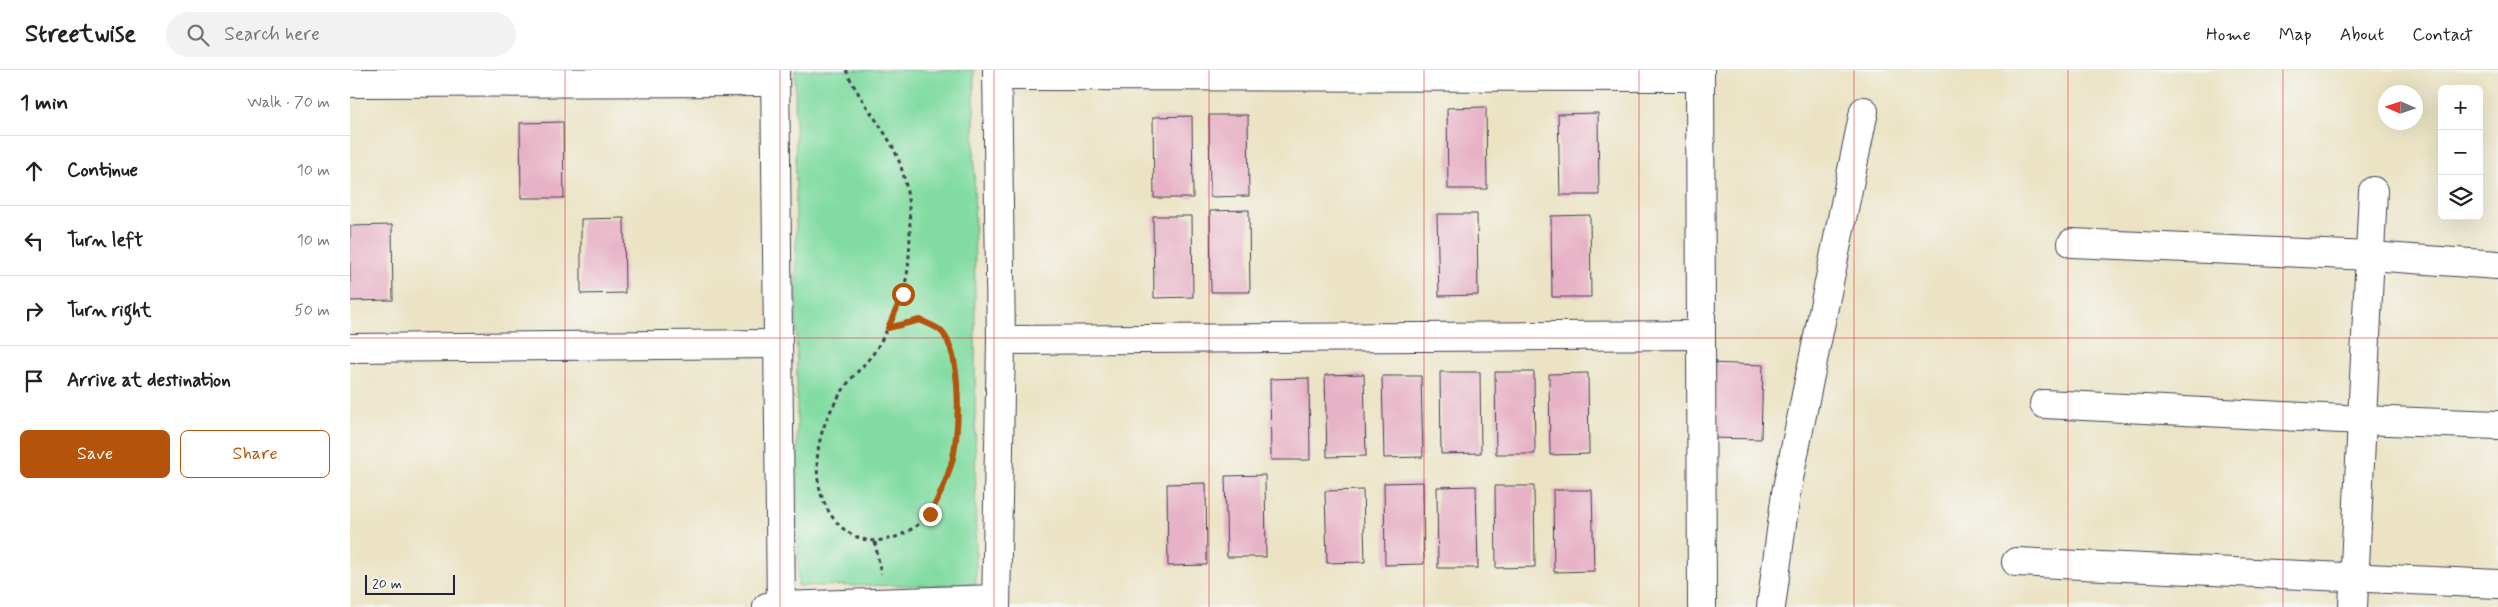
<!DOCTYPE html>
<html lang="en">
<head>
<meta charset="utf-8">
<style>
	body { margin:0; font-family:Mynerve,sans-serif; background:#f2f2f2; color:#222 }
	.controls { position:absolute; right:15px; top:15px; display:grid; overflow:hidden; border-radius:8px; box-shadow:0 5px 20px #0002 }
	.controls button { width:45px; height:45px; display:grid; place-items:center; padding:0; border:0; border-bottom:1px solid #e0e0e0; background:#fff; color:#222; font:25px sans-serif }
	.compass { position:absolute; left:2028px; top:15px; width:45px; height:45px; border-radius:50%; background:#fff; box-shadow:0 5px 20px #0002; rotate:273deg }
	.scale { position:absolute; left:15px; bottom:12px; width:90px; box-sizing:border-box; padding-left:5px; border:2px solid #22223b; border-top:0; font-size:14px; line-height:18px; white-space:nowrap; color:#22223b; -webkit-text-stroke:4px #f6f6f2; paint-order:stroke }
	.stop { position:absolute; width:15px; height:15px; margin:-11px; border:4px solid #b45309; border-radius:50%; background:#fff }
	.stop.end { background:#b45309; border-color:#fff; box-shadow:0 1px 5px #0008 }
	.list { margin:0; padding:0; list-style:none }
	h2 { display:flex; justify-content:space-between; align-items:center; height:65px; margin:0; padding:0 20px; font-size:21px }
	h2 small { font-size:16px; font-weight:400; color:#767676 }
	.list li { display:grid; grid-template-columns:32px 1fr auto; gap:15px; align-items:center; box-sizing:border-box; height:70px; padding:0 20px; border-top:1px solid #e0e0e0 }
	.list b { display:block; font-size:19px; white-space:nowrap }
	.list em { font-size:16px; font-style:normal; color:#767676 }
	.actions { display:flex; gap:10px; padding:15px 20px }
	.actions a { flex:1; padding:11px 0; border:1px solid #b45309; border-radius:8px; text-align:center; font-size:18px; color:#b45309 }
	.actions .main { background:#b45309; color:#fff }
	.icon { flex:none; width:28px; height:28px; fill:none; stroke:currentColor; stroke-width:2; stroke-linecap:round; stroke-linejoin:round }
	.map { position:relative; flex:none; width:2148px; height:537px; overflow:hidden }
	header { display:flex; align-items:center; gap:30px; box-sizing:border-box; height:70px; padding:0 25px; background:#fff; border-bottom:1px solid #e0e0e0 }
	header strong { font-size:24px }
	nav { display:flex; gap:28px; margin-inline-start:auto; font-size:18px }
	.search { width:350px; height:45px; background:#f2f2f2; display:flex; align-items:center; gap:12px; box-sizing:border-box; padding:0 18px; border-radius:28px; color:#767676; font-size:19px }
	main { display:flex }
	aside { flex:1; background:#fff }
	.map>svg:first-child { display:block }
	.green { fill:#82dca1; stroke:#527f6e }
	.building { fill:#e7b2c6 }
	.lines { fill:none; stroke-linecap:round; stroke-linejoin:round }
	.street-casing { stroke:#403f50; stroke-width:30 }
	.path { stroke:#403f50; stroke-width:3; stroke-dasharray:4 4; stroke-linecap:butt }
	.street { stroke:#fff; stroke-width:28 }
	.route { stroke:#b45309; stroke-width:6 }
	.grid { fill:none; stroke:#d62828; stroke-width:1; stroke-opacity:0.55 }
</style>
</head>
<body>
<header>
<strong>Streetwise</strong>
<div class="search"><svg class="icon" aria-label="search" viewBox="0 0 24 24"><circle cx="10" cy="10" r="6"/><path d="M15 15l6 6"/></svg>Search here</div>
<nav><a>Home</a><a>Map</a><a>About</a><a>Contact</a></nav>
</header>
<main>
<aside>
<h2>1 min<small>Walk · 70 m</small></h2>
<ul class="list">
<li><svg class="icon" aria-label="ahead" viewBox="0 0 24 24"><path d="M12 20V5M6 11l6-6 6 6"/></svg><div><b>Continue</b></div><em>10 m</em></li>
<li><svg class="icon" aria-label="left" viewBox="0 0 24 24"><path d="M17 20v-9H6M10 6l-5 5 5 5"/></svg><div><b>Turn left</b></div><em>10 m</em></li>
<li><svg class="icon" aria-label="right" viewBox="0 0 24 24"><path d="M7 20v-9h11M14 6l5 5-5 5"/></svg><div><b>Turn right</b></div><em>50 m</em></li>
<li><svg class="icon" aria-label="arrive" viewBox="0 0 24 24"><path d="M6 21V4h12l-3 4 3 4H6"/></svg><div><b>Arrive at destination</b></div></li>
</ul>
<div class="actions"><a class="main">Save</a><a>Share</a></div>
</aside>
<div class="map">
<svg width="2148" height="537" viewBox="0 0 2148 537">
	<rect width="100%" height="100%" fill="#f6f6f2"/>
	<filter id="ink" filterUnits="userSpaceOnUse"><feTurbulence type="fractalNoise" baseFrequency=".02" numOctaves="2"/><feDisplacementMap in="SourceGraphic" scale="10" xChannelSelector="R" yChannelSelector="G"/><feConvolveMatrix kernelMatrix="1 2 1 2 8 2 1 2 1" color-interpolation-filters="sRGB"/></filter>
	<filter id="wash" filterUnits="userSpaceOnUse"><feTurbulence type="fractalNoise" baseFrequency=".0096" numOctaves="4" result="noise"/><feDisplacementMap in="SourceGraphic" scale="20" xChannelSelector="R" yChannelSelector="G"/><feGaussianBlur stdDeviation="1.12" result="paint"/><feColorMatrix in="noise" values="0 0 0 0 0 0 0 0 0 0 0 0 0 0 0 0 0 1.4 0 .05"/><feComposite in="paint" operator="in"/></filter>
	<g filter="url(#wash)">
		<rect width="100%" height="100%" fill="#ebe3c4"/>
		<!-- green -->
		<path class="green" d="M445,0H624L626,515L448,516Z"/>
		<g id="blocks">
			<!-- building -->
			<g class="building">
				<path d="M1136,37L1137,119H1098L1097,38Z"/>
				<path d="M1248,43L1249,125H1210L1208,44Z"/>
				<path d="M859,45H898L899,126L860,127Z"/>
				<path d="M842,46L843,128H804L803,47Z"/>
				<path d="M213,52L214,128H171L170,53Z"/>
				<path d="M899,140L900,222H861L860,141Z"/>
				<path d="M1087,144H1127L1128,225L1089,226Z"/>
				<path d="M1240,145L1241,227H1202L1201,146Z"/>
				<path d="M803,146H842L843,227L804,228Z"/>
				<path d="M274,148L275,223L231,224V149Z"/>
				<path d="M42,155L43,230L0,231V156Z"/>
				<path d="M1359,293L1413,295L1411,369L1357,368Z"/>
				<path d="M1090,302H1130L1131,383L1091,384Z"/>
				<path d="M1145,302H1184L1185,384H1146Z"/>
				<path d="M1238,303L1239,384L1200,385L1199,304Z"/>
				<path d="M1014,304L1016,386L977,387L975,305Z"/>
				<path d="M1032,306H1071L1073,387L1034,388Z"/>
				<path d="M959,308L960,390H921L920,309Z"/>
				<path d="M915,405L916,487H877L875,406Z"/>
				<path d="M1073,412L1074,494L1035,495L1034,413Z"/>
				<path d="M856,413L857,495L818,496L817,414Z"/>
				<path d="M1126,416L1128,498H1088L1087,417Z"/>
				<path d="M1145,416H1184L1185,497L1146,498Z"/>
				<path d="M1013,420L1015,492L977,493L975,421Z"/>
				<path d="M1203,420H1242L1244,501L1204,502Z"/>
			</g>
		</g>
	</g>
	<g filter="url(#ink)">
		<use href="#blocks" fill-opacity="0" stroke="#403f50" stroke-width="1"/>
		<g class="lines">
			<!-- street casing -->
			<g class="street-casing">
				<g id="street">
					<path d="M1350,0L1352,537"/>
					<path d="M648,6L1350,7"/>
					<path d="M0,13L425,12"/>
					<path d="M1722,173L2020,186L2148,195"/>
					<path d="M651,270L1351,265"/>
					<path d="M0,278L428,274"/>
					<path d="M1694,334L2012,350L2148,355"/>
					<path d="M1666,492L2148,514"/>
					<path d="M431,536L646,529"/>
					<path d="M417,537L431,536L425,0"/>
					<path d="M646,537L651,270L647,0"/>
					<path d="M1421,537L1436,423L1514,41"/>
					<path d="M2003,537L2023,121"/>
				</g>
			</g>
			<!-- path -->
			<g class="path">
				<path d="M496,0C507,25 523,44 537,67C559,101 562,146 559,186C558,219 543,250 527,278C519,291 507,301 498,313C475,344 462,377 469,416C473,436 485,456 503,465C517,473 529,471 543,468C555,464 572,454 580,443C608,406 620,300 591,262C587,257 576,253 570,250L538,258"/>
				<path d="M525,472L531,504"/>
			</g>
			<!-- street -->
			<use href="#street" class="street"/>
		</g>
	</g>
	<g class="lines" filter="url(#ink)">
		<!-- route -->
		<path class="route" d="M553,224L538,258L570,250C576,253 586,256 591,261C613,283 610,367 601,395C596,413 588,429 580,444"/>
	</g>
	<!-- grid -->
	<path class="grid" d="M215,0V537M430,0V537M644,0V537M859,0V537M1074,0V537M1289,0V537M1504,0V537M1718,0V537M1933,0V537M0,268H2148"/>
</svg>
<div class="controls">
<button>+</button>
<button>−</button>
<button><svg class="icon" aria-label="layers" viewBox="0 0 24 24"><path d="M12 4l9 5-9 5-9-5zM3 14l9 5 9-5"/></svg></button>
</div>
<svg class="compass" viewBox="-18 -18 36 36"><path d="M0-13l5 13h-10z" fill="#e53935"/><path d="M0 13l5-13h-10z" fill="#767676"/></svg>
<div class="scale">20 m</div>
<div class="stop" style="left:553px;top:224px"></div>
<div class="stop end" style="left:580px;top:444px"></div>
</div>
</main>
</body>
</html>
